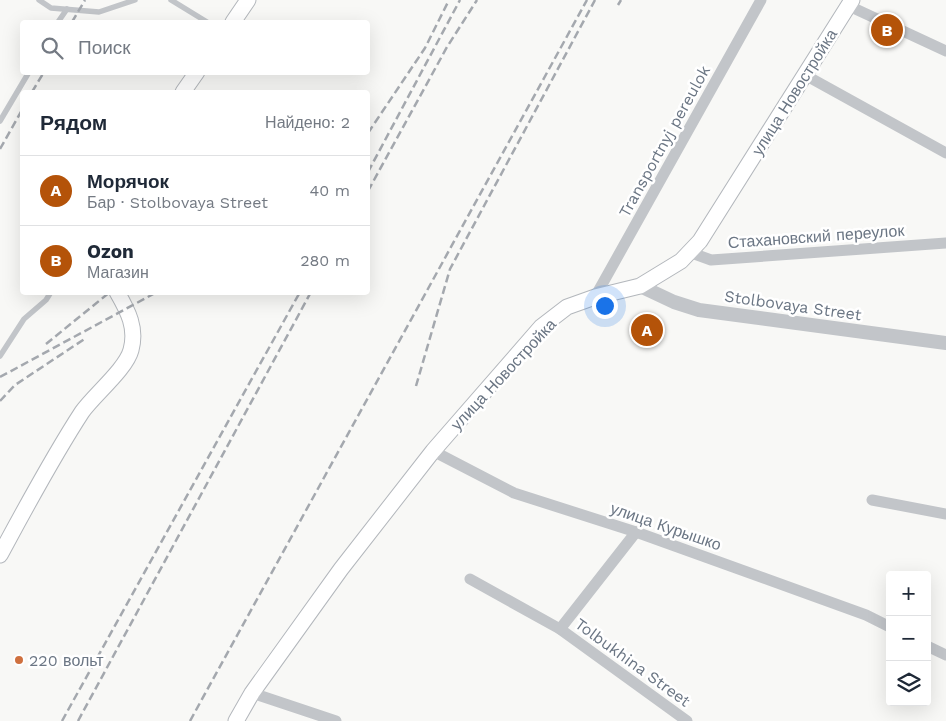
<!DOCTYPE html>
<html lang="ru">
<head>
<meta charset="utf-8">
<style>
	body { margin:0; font-family:"Work Sans",sans-serif; background:#f2f2f3; color:#1f2937 }
	.controls { position:absolute; right:15px; bottom:15px; display:grid; overflow:hidden; border-radius:5px; box-shadow:0 5px 20px #0002 }
	.controls button { width:45px; height:45px; display:grid; place-items:center; padding:0; border:0; border-bottom:1px solid #e0e1e3; background:#fff; color:#1f2937; font:25px sans-serif }
	.you { position:absolute; left:604px; top:305px; width:18px; height:18px; margin:-12px; border:4px solid #fff; border-radius:50%; background:#1a73e8; box-shadow:0 0 0 8px #1a73e833 }
	.badge { display:grid; place-items:center; width:32px; height:32px; border-radius:50%; background:#b45309; color:#fff; font-size:16px; font-weight:700 }
	.pin { position:absolute; translate:-50% -50%; border:2px solid #fff; box-shadow:0 1px 5px #0006 }
	.list { margin:0; padding:0; list-style:none }
	h2 { display:flex; justify-content:space-between; align-items:center; height:65px; margin:0; padding:0 20px; font-size:21px }
	h2 small { font-size:16px; font-weight:400; color:#747a83 }
	.list li { display:grid; grid-template-columns:32px 1fr auto; gap:15px; align-items:center; box-sizing:border-box; height:70px; padding:0 20px; border-top:1px solid #e0e1e3 }
	.list b { display:block; font-size:19px; white-space:nowrap }
	.list p { margin:0; font-size:16px; white-space:nowrap; color:#747a83 }
	.list em { font-size:16px; font-style:normal; color:#747a83 }
	.icon { flex:none; width:28px; height:28px; fill:none; stroke:currentColor; stroke-width:2; stroke-linecap:round; stroke-linejoin:round }
	.map { position:relative; flex:none; width:946px; height:721px; overflow:hidden }
	.search { position:absolute; background:#fff; box-shadow:0 5px 20px #0002; left:20px; top:20px; width:350px; height:55px; display:flex; align-items:center; gap:12px; box-sizing:border-box; padding:0 18px; border-radius:5px; color:#747a83; font-size:19px }
	.panel { position:absolute; background:#fff; box-shadow:0 5px 20px #0002; left:20px; top:90px; width:350px; height:205px; border-radius:5px }
	.map>svg:first-child { display:block }
	.lines { fill:none; stroke-linecap:round; stroke-linejoin:round }
	.secondary-casing { stroke:#b3b7bc; stroke-width:17 }
	.service { stroke:#c2c5c9; stroke-width:5.5 }
	.minor { stroke:#c2c5c9; stroke-width:11 }
	.tertiary { stroke:#c2c5c9; stroke-width:14 }
	.secondary { stroke:#fff; stroke-width:15 }
	.rail { stroke:#a4a8ae; stroke-width:2.5; stroke-dasharray:8 4; stroke-linecap:butt }
	.poi-dot { fill:#cf703f; stroke:#fff; stroke-width:2 }
	.labels { text-anchor:middle; stroke-width:5; stroke-linejoin:round; paint-order:stroke }
	.street-label { font-size:16px; fill:#6b7684; stroke:#fff }
	.poi-label { font-size:16px; fill:#6b7684; stroke:#fff; text-anchor:start }
</style>
</head>
<body>
<div class="map">
<svg width="946" height="721" viewBox="0 0 946 721">
	<rect width="100%" height="100%" fill="#f8f8f6"/>
	<g class="lines">
		<!-- secondary casing -->
		<g class="secondary-casing">
			<g id="secondary">
				<path d="M233,22L248,0"/>
				<path d="M183,92L197,72"/>
				<path d="M0,555C26,507 52,458 82,412C94,395 126,369 131,350C137,328 128,311 117,292"/>
				<path d="M236,721L252,693L341,569L433,451L541,327L567,307L595,297L640,286L681,261L700,241L852,0"/>
			</g>
		</g>
		<!-- service -->
		<g class="service">
			<path d="M39,0L51,8L99,12L135,0"/>
			<path d="M171,0L207,22"/>
			<path d="M58,22L67,9"/>
			<path d="M0,121L29,72"/>
			<path d="M0,356L24,319L46,300L51,292"/>
		</g>
		<!-- minor -->
		<g class="minor">
			<path d="M849,6L946,51"/>
			<path d="M805,75L946,153"/>
			<path d="M689,252L711,260L946,243"/>
			<path d="M595,297L761,0"/>
			<path d="M433,451L514,493L636,532L866,615L890,627"/>
			<path d="M872,500L946,514"/>
			<path d="M470,579L560,629L687,721"/>
			<path d="M560,629L636,532"/>
			<path d="M927,646L946,655"/>
			<path d="M252,693L336,721"/>
		</g>
		<!-- tertiary -->
		<path class="tertiary" d="M640,286L674,302L699,310L946,343"/>
		<!-- secondary -->
		<use href="#secondary" class="secondary"/>
		<!-- rail -->
		<g class="rail">
			<path d="M618,5L621,0"/>
			<path d="M72,22L85,0"/>
			<path d="M32,92L44,72"/>
			<path d="M368,133L425,48L449,0"/>
			<path d="M0,149L22,110"/>
			<path d="M368,172L460,0"/>
			<path d="M368,191L447,47L477,0"/>
			<path d="M46,344L110,292"/>
			<path d="M0,377L157,292"/>
			<path d="M416,386L450,269L595,0"/>
			<path d="M0,401L15,385L86,338"/>
			<path d="M62,721L300,292"/>
			<path d="M78,721L311,292"/>
			<path d="M190,721L587,0"/>
		</g>
	</g>
	<!-- markers -->
	<circle class="poi-dot" cx="19" cy="660" r="5"/>
	<g class="labels">
		<!-- street labels -->
		<g class="street-label">
			<text transform="translate(794 92) rotate(-58)" y="6">улица Новостройка</text>
			<text transform="translate(664 141) rotate(-61)" y="6">Transportnyj pereulok</text>
			<text transform="translate(816 236) rotate(-4)" y="6">Стахановский переулок</text>
			<text transform="translate(793 305) rotate(8)" y="6">Stolbovaya Street</text>
			<text transform="translate(503 374) rotate(-47)" y="6">улица Новостройка</text>
			<text transform="translate(666 526) rotate(19)" y="6">улица Курышко</text>
			<text transform="translate(633 662) rotate(36)" y="6">Tolbukhina Street</text>
		</g>
		<!-- poi labels -->
		<g class="poi-label">
			<text x="29" y="666">220 вольт</text>
		</g>
	</g>
</svg>
<div class="controls">
<button>+</button>
<button>−</button>
<button><svg class="icon" aria-label="layers" viewBox="0 0 24 24"><path d="M12 4l9 5-9 5-9-5zM3 14l9 5 9-5"/></svg></button>
</div>
<div class="you"></div>
<div class="pin badge" style="left:647px;top:330px">A</div>
<div class="pin badge" style="left:887px;top:30px">B</div>
<div class="search"><svg class="icon" aria-label="search" viewBox="0 0 24 24"><circle cx="10" cy="10" r="6"/><path d="M15 15l6 6"/></svg>Поиск</div>
<section class="panel">
<h2>Рядом<small>Найдено: 2</small></h2>
<ul class="list">
<li><span class="badge">A</span><div><b>Морячок</b><p>Бар · Stolbovaya Street</p></div><em>40 m</em></li>
<li><span class="badge">B</span><div><b>Ozon</b><p>Магазин</p></div><em>280 m</em></li>
</ul>
</section>
</div>
</body>
</html>
